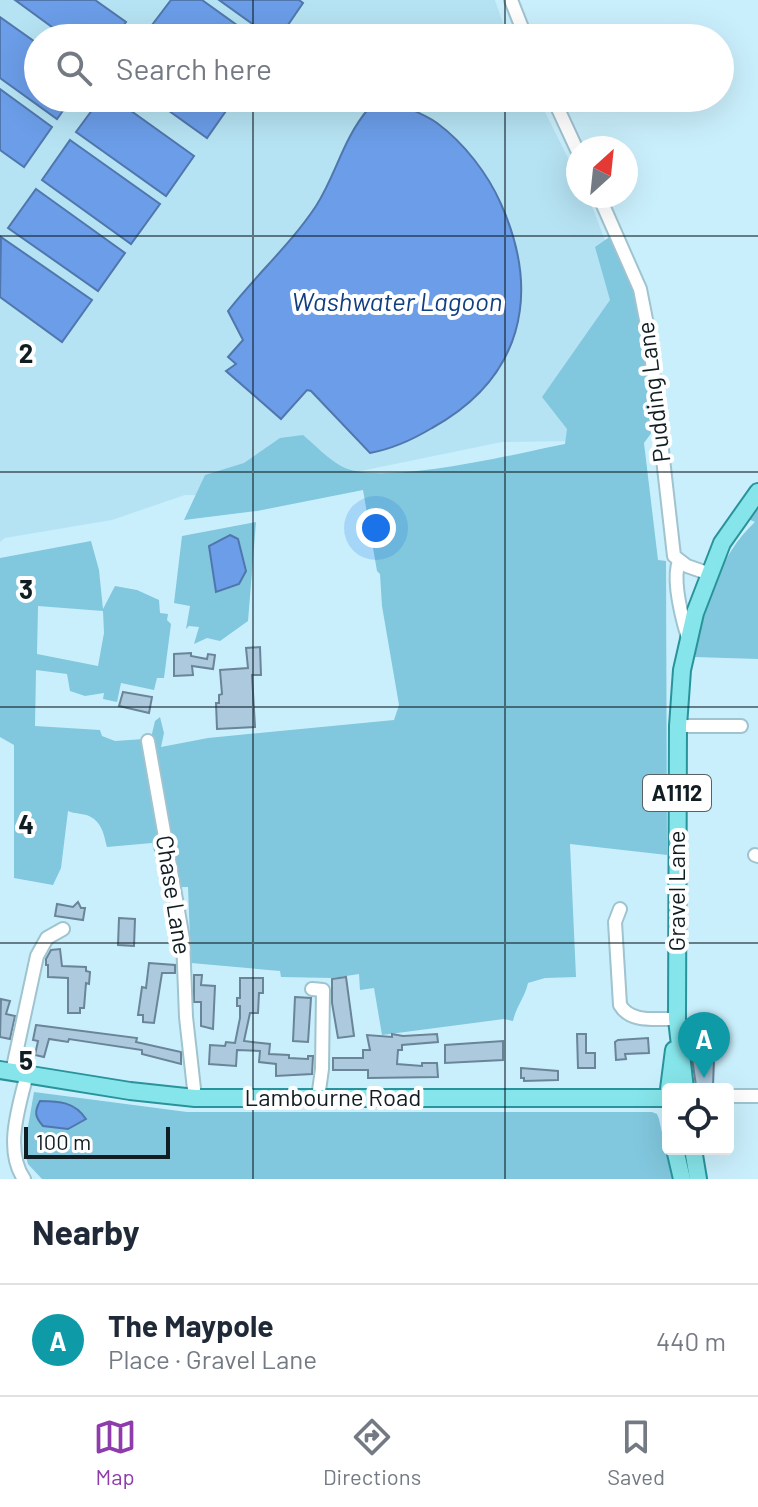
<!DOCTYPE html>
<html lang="en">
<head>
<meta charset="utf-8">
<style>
	body { margin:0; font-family:Barlow,sans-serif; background:#f2f2f3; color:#1f2937 }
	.controls { position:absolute; right:24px; bottom:24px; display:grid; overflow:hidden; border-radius:8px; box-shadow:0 8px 32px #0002 }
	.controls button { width:72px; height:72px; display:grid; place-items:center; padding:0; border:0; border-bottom:2px solid #e0e1e3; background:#fff; color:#1f2937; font:40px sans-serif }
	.compass { position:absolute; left:566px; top:136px; width:72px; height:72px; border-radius:50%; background:#fff; box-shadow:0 8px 32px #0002; rotate:27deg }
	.scale { position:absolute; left:24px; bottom:20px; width:146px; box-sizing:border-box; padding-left:8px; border:4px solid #101d22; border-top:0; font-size:22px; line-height:28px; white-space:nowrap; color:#101d22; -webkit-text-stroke:6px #fff; paint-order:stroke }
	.you { position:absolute; left:376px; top:528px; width:28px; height:28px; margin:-20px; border:6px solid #fff; border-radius:50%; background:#1a73e8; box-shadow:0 0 0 12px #1a73e833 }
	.badge { display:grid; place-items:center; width:52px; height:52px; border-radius:50%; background:#8e3cab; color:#fff; font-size:26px; font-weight:700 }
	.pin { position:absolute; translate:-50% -66px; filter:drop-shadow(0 2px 4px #0008) }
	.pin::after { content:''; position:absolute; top:42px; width:28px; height:24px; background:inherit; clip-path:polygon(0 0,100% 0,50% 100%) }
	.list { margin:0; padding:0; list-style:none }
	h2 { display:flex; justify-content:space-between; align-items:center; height:104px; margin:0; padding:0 32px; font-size:34px }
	h2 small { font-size:26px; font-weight:400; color:#747a83 }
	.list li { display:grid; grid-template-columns:52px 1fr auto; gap:24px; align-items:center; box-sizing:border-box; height:112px; padding:0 32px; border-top:2px solid #e0e1e3 }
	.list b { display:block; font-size:30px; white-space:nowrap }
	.list p { margin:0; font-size:26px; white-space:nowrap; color:#747a83 }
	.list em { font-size:26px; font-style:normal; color:#747a83 }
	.icon { flex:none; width:44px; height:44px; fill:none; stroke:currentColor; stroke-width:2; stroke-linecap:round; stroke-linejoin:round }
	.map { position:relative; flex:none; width:758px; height:1179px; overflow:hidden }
	.search { position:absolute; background:#fff; box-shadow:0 8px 32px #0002; left:24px; right:24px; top:24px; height:88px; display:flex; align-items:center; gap:20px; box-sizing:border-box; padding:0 28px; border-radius:44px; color:#747a83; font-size:30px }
	.sheet { height:216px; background:#fff }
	nav { display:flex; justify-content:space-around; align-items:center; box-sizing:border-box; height:112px; border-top:2px solid #e0e1e3; background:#fff; font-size:22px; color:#747a83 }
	nav a { display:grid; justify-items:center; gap:4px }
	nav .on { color:#8e3cab }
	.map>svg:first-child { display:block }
	.built { fill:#b6e3f3 }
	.green { fill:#81c7dd; fill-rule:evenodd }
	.water { fill:#6b9de8; stroke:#5077ad; stroke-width:2 }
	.building { fill:#acc9dd; stroke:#6a8598; stroke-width:2 }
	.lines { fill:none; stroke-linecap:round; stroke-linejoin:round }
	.minor-casing { stroke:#9fc3cf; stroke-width:16 }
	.major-casing { stroke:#29939b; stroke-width:20 }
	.minor { stroke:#fff; stroke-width:12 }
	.major { stroke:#86e5ea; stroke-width:16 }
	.grid { fill:none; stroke:#101d22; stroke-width:2; stroke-opacity:0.55 }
	.labels { text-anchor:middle; stroke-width:8; stroke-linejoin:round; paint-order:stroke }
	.shield { fill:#fff; stroke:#586164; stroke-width:2 }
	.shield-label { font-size:22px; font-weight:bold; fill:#101d22 }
	.street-label { font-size:24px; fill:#101d22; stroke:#fff }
	.water-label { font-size:26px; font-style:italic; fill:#113f83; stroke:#fff }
	.grid-label { font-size:26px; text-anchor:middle; font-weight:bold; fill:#101d22; stroke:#fff; stroke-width:8; stroke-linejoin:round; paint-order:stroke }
</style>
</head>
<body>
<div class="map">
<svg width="758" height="1179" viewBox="0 0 758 1179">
	<rect width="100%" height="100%" fill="#caeffc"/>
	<!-- built -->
	<path class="built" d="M0,0H495L508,38H38V98H538L578,178V196H587L593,209L630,305L643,440L502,442L361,471L354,479L226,496L185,495L112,520L5,538L0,542Z"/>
	<!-- green -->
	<g class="green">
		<path d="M611,236L634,292L642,338L652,432L644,443L658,560L666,561L667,855L570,844L576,977L545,978L528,983C525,997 516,1007 513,1021L504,1019L382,1035L374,988L360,990L359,974L333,978L281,977L280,971L191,963L188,887H176L151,738L155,721L160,717L164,733L161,747L208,738L394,720L399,705L382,606L380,574L377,571L363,490L257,511L184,520L205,475L244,463L280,438L303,435C315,445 328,459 341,466C378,488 519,453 565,444L567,429L542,397L610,300L595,247Z"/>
		<path d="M758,482V659L695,657C703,609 719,555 755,522L732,512Z"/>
		<path d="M256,522L248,621L220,641L207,638L194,644L199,627L189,626L186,629L190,606L174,603L182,536Z"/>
		<path d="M91,541L99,570L103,609L115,586L137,590L159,600L160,613L168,614L167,620L171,624L164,678H157L154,690L121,683L117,702L103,699L104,693L85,696L70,691L67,674L36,670L35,726L100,730L102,736L115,741L144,739L170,886H163L152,843L107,847C104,835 102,822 89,816C82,813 75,814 68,811L61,868L53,885L14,878V745L0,737V558ZM38,606L103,611L104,633L98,666L37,654Z"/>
		<path d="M34,1092L187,1112H652L657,1114L659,1119L672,1179H42L28,1164L24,1150Z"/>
	</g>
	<!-- water -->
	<g class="water">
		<path d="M15,0H95L126,22L114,38H67Z"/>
		<path d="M171,0H202L255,38H170L152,25Z"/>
		<path d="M219,0H299L303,3L279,38H272Z"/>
		<path d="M0,17L38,44V98H72L57,119L0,78Z"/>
		<path d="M0,89L52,127L24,167L0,150Z"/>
		<path d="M101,98H113L194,156L166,196L76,132Z"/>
		<path d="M151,98H235L207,138Z"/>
		<path d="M399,104C412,110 426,115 437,123C464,143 488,174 501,204C542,296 521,379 432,428C412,440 392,449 370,453L311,391L307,390L281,419L226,371L236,364L228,357L243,340L228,311C256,275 291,244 316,206C337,173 342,140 369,108Z"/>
		<path d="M70,140L160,204L131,244L42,180Z"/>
		<path d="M36,189L125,253L98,291L8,228Z"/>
		<path d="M1,237L92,300L62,342L0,297Z"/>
		<path d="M230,535L238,539L246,571L239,584L216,592L209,546Z"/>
		<path d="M40,1101C59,1101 75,1102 86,1119L68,1129L43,1126C35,1117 34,1112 40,1101Z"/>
	</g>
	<!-- building -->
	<g class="building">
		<path d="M260,647L261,675H252L255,727L217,729L216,703H219V695L222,694L220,670L248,668L246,648Z"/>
		<path d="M191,653V656L207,659L208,654L215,655L213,669L192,666L193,675L174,676V654Z"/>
		<path d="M123,692L152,697L149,713L119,706Z"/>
		<path d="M78,902L81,908H85L83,920L55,916L57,904L73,907Z"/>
		<path d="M119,918L135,919L134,946L118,945Z"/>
		<path d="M60,949L62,966L86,967V971L90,972L89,984L86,983L84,1008H80V1013H68V978L48,977V965H46V959L51,950Z"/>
		<path d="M149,963L175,965V973H162L154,1023L143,1022V1015H138L142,987L146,988Z"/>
		<path d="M194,975H202L201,985L215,986L213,1029L201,1026V1002H194Z"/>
		<path d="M346,977L354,1036L338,1038L332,1003V979Z"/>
		<path d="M240,978H263V993H259L258,1013H250L244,1041L270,1044L269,1054L289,1055V1058L308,1059V1056H313L312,1074L276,1076V1064L259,1062L260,1051L237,1050L236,1066L209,1064L210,1045L225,1046L226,1042L235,1043L240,1018V1006H237V998H240Z"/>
		<path d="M295,997L311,998L308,1042L293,1041Z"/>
		<path d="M1,999L10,1001L6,1014L15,1016L10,1039L0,1037Z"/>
		<path d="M36,1025L137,1038L136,1042L181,1052V1064L142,1054V1050L69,1039L68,1042L49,1039L44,1057L35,1055L38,1041L33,1040Z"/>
		<path d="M392,1034L403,1036L437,1034L438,1042L402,1045V1050H398L397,1064L422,1066V1063H437L438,1077L368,1078V1070H333V1058H363V1050H370L367,1035L392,1037Z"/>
		<path d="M577,1034H586V1053H595V1068H578Z"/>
		<path d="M648,1038L649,1053L625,1054L626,1059L616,1060L615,1042L618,1040Z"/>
		<path d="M503,1041V1060L445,1063V1045Z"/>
		<path d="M692,1058H714L713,1086H696Z"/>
		<path d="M521,1068L558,1071V1080L524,1081V1078H521Z"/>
	</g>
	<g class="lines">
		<!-- minor casing -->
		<g class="minor-casing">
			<g id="minor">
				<path d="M511,0L526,38"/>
				<path d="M553,98L578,152"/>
				<path d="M599,196L640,289L649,335L674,556L687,566L710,574"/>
				<path d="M679,561C672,580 682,618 688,638"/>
				<path d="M678,726H741"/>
				<path d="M148,741L183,939L186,1017L195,1098"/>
				<path d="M755,855L758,856"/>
				<path d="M620,909L615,922L620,1005C631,1024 658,1018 677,1019"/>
				<path d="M312,989L323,990L322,1069L318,1098"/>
				<path d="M12,1072L37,956L47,938L63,929"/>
				<path d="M728,1096H758"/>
				<path d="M24,1179C4,1150 19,1106 27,1074"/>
			</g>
		</g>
		<!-- major casing -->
		<g class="major-casing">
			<g id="major">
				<path d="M0,1070L130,1091L195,1098H668"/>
				<path d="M669,1089L674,1050"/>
				<path d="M685,1089L677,1019L678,726L682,670L695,613L722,543L758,492"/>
				<path d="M675,1149L682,1179"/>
				<path d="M693,1149L698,1179"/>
			</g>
		</g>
		<!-- minor -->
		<use href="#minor" class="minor"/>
		<!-- major -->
		<use href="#major" class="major"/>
	</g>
	<!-- grid -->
	<path class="grid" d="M253,0V38M505,0V38M253,98V1179M505,98V1179M0,236H758M0,472H758M0,707H758M0,943H758"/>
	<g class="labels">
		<!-- shield labels -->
		<rect class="shield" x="643" y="775" width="68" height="36" rx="6"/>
		<g class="shield-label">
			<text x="677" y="801">A1112</text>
		</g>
		<!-- street labels -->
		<g class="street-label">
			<text transform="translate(654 392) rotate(-97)" y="8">Pudding Lane</text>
			<text transform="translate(677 891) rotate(-90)" y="8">Gravel Lane</text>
			<text transform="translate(173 895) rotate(81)" y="8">Chase Lane</text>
			<text x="333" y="1106">Lambourne Road</text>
		</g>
		<!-- water labels -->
		<g class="water-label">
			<text x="397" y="311">Washwater Lagoon</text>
		</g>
	</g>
	<g class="grid-label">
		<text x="26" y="363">2</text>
		<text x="26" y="599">3</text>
		<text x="26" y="834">4</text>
		<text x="26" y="1070">5</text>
	</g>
</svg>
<div class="controls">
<button><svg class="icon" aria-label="locate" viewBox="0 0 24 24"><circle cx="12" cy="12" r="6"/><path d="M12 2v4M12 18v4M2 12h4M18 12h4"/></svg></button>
</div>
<svg class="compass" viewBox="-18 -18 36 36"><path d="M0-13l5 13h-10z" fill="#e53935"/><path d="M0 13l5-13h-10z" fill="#747a83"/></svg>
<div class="scale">100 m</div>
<div class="you"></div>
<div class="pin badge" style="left:704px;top:1078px;background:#0f9aa8">A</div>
<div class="search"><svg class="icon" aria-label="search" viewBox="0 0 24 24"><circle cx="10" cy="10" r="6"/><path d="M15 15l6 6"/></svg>Search here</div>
</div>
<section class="sheet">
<h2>Nearby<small></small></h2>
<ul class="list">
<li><span class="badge" style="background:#0f9aa8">A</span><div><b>The Maypole</b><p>Place · Gravel Lane</p></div><em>440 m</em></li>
</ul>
</section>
<nav>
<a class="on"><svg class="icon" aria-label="map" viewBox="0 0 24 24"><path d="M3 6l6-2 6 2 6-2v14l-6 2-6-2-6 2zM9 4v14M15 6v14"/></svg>Map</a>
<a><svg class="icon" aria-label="directions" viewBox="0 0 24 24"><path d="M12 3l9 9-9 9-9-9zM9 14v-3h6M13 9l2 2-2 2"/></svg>Directions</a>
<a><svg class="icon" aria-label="saved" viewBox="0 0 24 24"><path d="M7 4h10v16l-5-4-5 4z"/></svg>Saved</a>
</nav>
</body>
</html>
